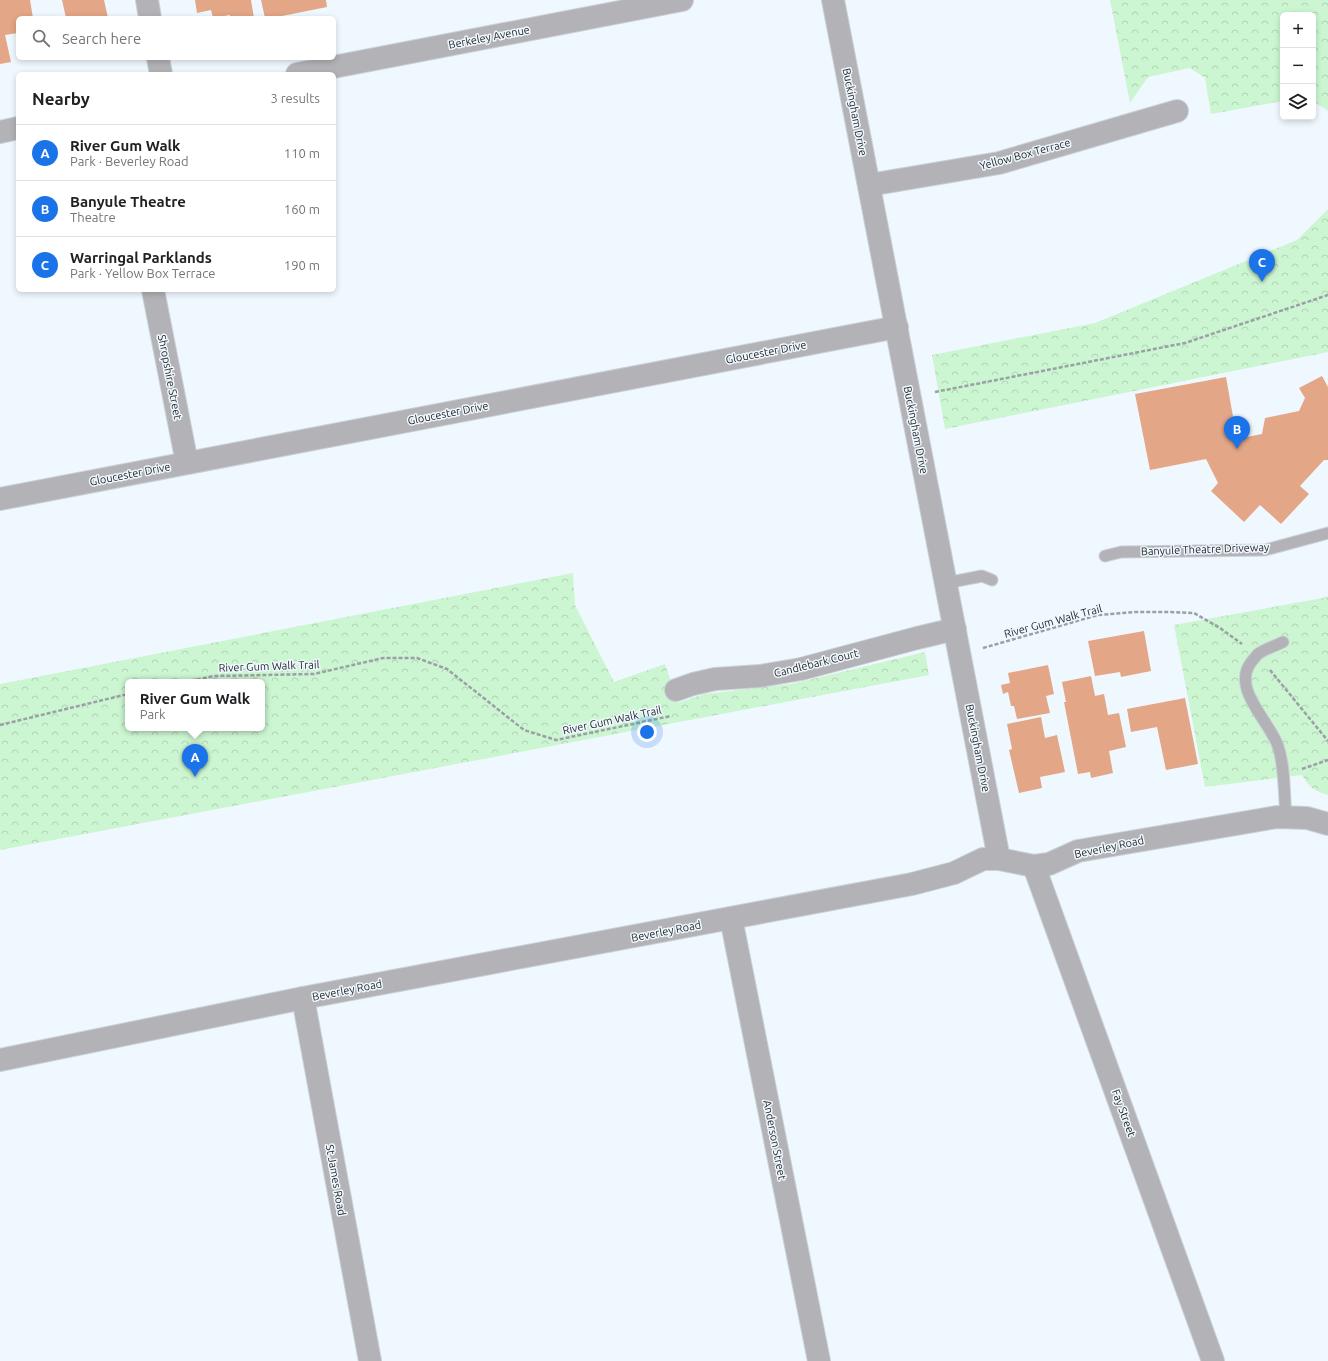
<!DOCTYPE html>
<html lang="en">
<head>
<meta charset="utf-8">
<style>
	body { margin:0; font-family:Ubuntu,sans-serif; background:#f2f2f2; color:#202124 }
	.controls { position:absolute; right:12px; top:12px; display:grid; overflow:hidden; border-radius:6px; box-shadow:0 2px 6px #0003 }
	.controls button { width:36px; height:36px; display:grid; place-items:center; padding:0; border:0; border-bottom:1px solid #e0e0e0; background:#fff; color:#202124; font:20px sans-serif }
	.you { position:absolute; left:647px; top:732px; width:14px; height:14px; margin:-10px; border:3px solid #fff; border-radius:50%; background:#1a73e8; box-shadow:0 0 0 6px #1a73e833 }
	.badge { display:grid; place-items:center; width:26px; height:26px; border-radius:50%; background:#1a73e8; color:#fff; font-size:13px; font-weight:700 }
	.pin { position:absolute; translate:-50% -33px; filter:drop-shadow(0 1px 2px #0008) }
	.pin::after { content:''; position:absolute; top:21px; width:14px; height:12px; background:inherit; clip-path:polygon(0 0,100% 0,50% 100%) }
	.popup { position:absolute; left:125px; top:679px; width:140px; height:52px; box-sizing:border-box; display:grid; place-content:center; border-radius:6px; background:#fff; filter:drop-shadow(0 1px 3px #0005); font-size:13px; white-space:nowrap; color:#757577 }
	.popup b { font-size:15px; color:#202124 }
	.popup::after { content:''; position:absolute; left:50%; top:100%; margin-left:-8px; border:8px solid transparent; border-top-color:#fff }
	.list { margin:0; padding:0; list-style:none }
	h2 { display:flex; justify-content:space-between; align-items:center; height:52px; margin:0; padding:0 16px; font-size:17px }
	h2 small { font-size:13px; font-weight:400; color:#757577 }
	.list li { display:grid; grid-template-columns:26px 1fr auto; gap:12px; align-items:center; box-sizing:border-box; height:56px; padding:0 16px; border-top:1px solid #e0e0e0 }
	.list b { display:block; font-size:15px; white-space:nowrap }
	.list p { margin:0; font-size:13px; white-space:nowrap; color:#757577 }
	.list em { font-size:13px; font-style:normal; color:#757577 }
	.icon { flex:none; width:22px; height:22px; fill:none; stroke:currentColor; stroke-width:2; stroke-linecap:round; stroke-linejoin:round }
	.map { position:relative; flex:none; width:1328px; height:1361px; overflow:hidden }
	.search { position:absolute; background:#fff; box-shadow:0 2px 6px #0003; left:16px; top:16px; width:320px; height:44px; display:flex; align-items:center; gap:10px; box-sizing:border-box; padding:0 14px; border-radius:6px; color:#757577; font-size:15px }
	.panel { position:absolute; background:#fff; box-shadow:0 2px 6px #0003; left:16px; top:72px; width:320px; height:220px; border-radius:6px }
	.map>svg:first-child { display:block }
	.forest { fill:url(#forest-crowns); fill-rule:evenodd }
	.building { fill:#e3a686 }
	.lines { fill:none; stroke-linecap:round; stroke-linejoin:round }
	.service-casing { stroke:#cad1d8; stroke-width:13 }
	.minor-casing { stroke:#cad1d8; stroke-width:24 }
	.path { stroke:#9aa0a5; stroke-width:2.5; stroke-dasharray:4 2; stroke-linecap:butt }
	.service { stroke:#b3b3b7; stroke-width:11 }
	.minor { stroke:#b3b3b7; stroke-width:22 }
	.labels { text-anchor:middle; stroke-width:3; stroke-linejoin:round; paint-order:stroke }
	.street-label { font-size:11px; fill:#1f2224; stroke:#f0f8ff }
</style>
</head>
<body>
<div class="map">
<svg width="1328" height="1361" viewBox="0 0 1328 1361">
	<defs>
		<pattern id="forest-crowns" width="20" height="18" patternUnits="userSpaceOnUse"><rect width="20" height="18" fill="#ccf6d1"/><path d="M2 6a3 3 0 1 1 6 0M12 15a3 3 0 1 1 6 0" fill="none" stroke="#afd3b3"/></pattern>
	</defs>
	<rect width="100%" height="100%" fill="#f0f8ff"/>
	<!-- forest -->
	<g class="forest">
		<path d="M1110,0H1328V111L1313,101V15H1283V101L1211,114L1205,78L1190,68L1148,77L1130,103Z"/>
		<path d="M1328,209V352L945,429L932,355L1095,323L1297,240Z"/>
		<path d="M573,573L575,605L614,682L665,664L678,703L704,694L791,684L925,652L929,675L0,850V684ZM128,682H262V728H128Z"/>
		<path d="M1328,597V795C1314,791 1309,787 1302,775L1205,787L1174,625Z"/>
	</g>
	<!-- building -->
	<g class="building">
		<path d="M0,0H30L33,18H18V33L5,35L11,62L0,64Z"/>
		<path d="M62,0H104L108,18H66Z"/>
		<path d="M195,0H251L254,18H230V15L213,18L211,10L197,13Z"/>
		<path d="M261,0H326L327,7L272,18H265Z"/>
		<path d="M1322,376L1328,387V460H1324L1300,486L1309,494L1281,524L1260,505L1244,522L1211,491L1218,483L1206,459L1150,470L1135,394L1226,377L1237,439L1262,434L1265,418L1299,411L1305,398L1299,388Z"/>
		<path d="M1144,631L1151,671L1121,677L1120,672L1095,676L1088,641Z"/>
		<path d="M1048,665L1054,694L1046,696L1050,713L1017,719L1014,706H1011L1008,692L1003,694L1001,685L1010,683L1008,673Z"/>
		<path d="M1091,676L1095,696L1104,694L1108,715L1119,713L1126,747L1109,751L1113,773L1091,778L1090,772L1078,774L1064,702H1066L1062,682Z"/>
		<path d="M1185,698L1198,764L1166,770L1157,727L1131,732L1127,709Z"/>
		<path d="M1041,717L1045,738L1057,735L1065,772L1040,777L1042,788L1019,793L1009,750L1012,749L1007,724Z"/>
	</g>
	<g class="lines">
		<!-- service casing -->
		<g class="service-casing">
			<g id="service">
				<path d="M1105,556L1121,552L1265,550L1328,533"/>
				<path d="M946,583L982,576L992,580"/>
				<path d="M1283,642C1275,646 1265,649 1258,654C1256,656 1254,659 1252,661C1230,688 1269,720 1278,746C1285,767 1284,795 1286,817"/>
			</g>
		</g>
		<!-- minor casing -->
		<g class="minor-casing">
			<g id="minor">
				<path d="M147,0L150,18"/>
				<path d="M833,0L999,859"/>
				<path d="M158,58L161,74"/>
				<path d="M297,74L682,0"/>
				<path d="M0,132L18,128"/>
				<path d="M869,185L999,163L1177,111"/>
				<path d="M153,290L187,463"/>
				<path d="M0,499L897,327"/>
				<path d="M676,690L693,684L715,679L760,676L801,669L917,638L955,629"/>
				<path d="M1034,866L1213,1361"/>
				<path d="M731,918L819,1361"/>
				<path d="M303,998L370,1361"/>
				<path d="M0,1060L303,998L912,884L954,873L983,859H999L1034,866L1049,864L1078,851L1277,817L1307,818L1328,824"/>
			</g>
		</g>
		<!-- path -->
		<g class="path">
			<path d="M935,392L1185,343L1328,295"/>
			<path d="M983,648L1098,615L1134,612H1170L1194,613L1220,628L1242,644"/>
			<path d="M1270,670L1328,741"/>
			<path d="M185,682L214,676L314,674L383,658H417L447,669L524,730L556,740L671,716"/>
			<path d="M0,725L128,694"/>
			<path d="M1302,769L1328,760"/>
		</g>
		<!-- service -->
		<use href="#service" class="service"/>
		<!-- minor -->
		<use href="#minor" class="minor"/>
	</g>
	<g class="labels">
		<!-- street labels -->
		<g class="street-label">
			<text transform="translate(489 37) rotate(-11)" y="4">Berkeley Avenue</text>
			<text transform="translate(855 112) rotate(79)" y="4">Buckingham Drive</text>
			<text transform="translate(1025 154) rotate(-15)" y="4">Yellow Box Terrace</text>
			<text transform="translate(766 352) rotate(-11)" y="4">Gloucester Drive</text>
			<text transform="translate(170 377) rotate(79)" y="4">Shropshire Street</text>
			<text transform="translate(448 413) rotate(-11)" y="4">Gloucester Drive</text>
			<text transform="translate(916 430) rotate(79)" y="4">Buckingham Drive</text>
			<text transform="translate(130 474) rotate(-11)" y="4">Gloucester Drive</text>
			<text transform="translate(1205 549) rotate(-2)" y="4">Banyule Theatre Driveway</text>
			<text transform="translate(1053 621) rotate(-15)" y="4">River Gum Walk Trail</text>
			<text transform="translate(816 663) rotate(-14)" y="4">Candlebark Court</text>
			<text transform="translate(269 666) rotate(-2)" y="4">River Gum Walk Trail</text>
			<text transform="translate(612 720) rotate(-12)" y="4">River Gum Walk Trail</text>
			<text transform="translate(978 748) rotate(79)" y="4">Buckingham Drive</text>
			<text transform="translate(1109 847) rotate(-12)" y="4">Beverley Road</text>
			<text transform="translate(666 931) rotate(-11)" y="4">Beverley Road</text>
			<text transform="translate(347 990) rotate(-11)" y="4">Beverley Road</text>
			<text transform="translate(1124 1113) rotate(70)" y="4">Fay Street</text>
			<text transform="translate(775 1140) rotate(79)" y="4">Anderson Street</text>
			<text transform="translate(336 1180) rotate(80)" y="4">St James Road</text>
		</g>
	</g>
</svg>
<div class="controls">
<button>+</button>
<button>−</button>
<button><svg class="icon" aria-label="layers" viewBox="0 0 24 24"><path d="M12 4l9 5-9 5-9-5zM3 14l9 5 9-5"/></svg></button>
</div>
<div class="you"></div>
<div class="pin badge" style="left:195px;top:777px">A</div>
<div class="popup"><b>River Gum Walk</b>Park</div>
<div class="pin badge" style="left:1237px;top:449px">B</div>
<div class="pin badge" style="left:1262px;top:282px">C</div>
<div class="search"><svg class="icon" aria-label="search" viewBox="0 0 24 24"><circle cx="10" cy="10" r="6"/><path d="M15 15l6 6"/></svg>Search here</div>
<section class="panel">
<h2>Nearby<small>3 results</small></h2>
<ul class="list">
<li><span class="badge">A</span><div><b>River Gum Walk</b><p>Park · Beverley Road</p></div><em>110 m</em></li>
<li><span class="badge">B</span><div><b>Banyule Theatre</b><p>Theatre</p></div><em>160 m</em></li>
<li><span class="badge">C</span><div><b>Warringal Parklands</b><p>Park · Yellow Box Terrace</p></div><em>190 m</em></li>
</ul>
</section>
</div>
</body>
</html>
